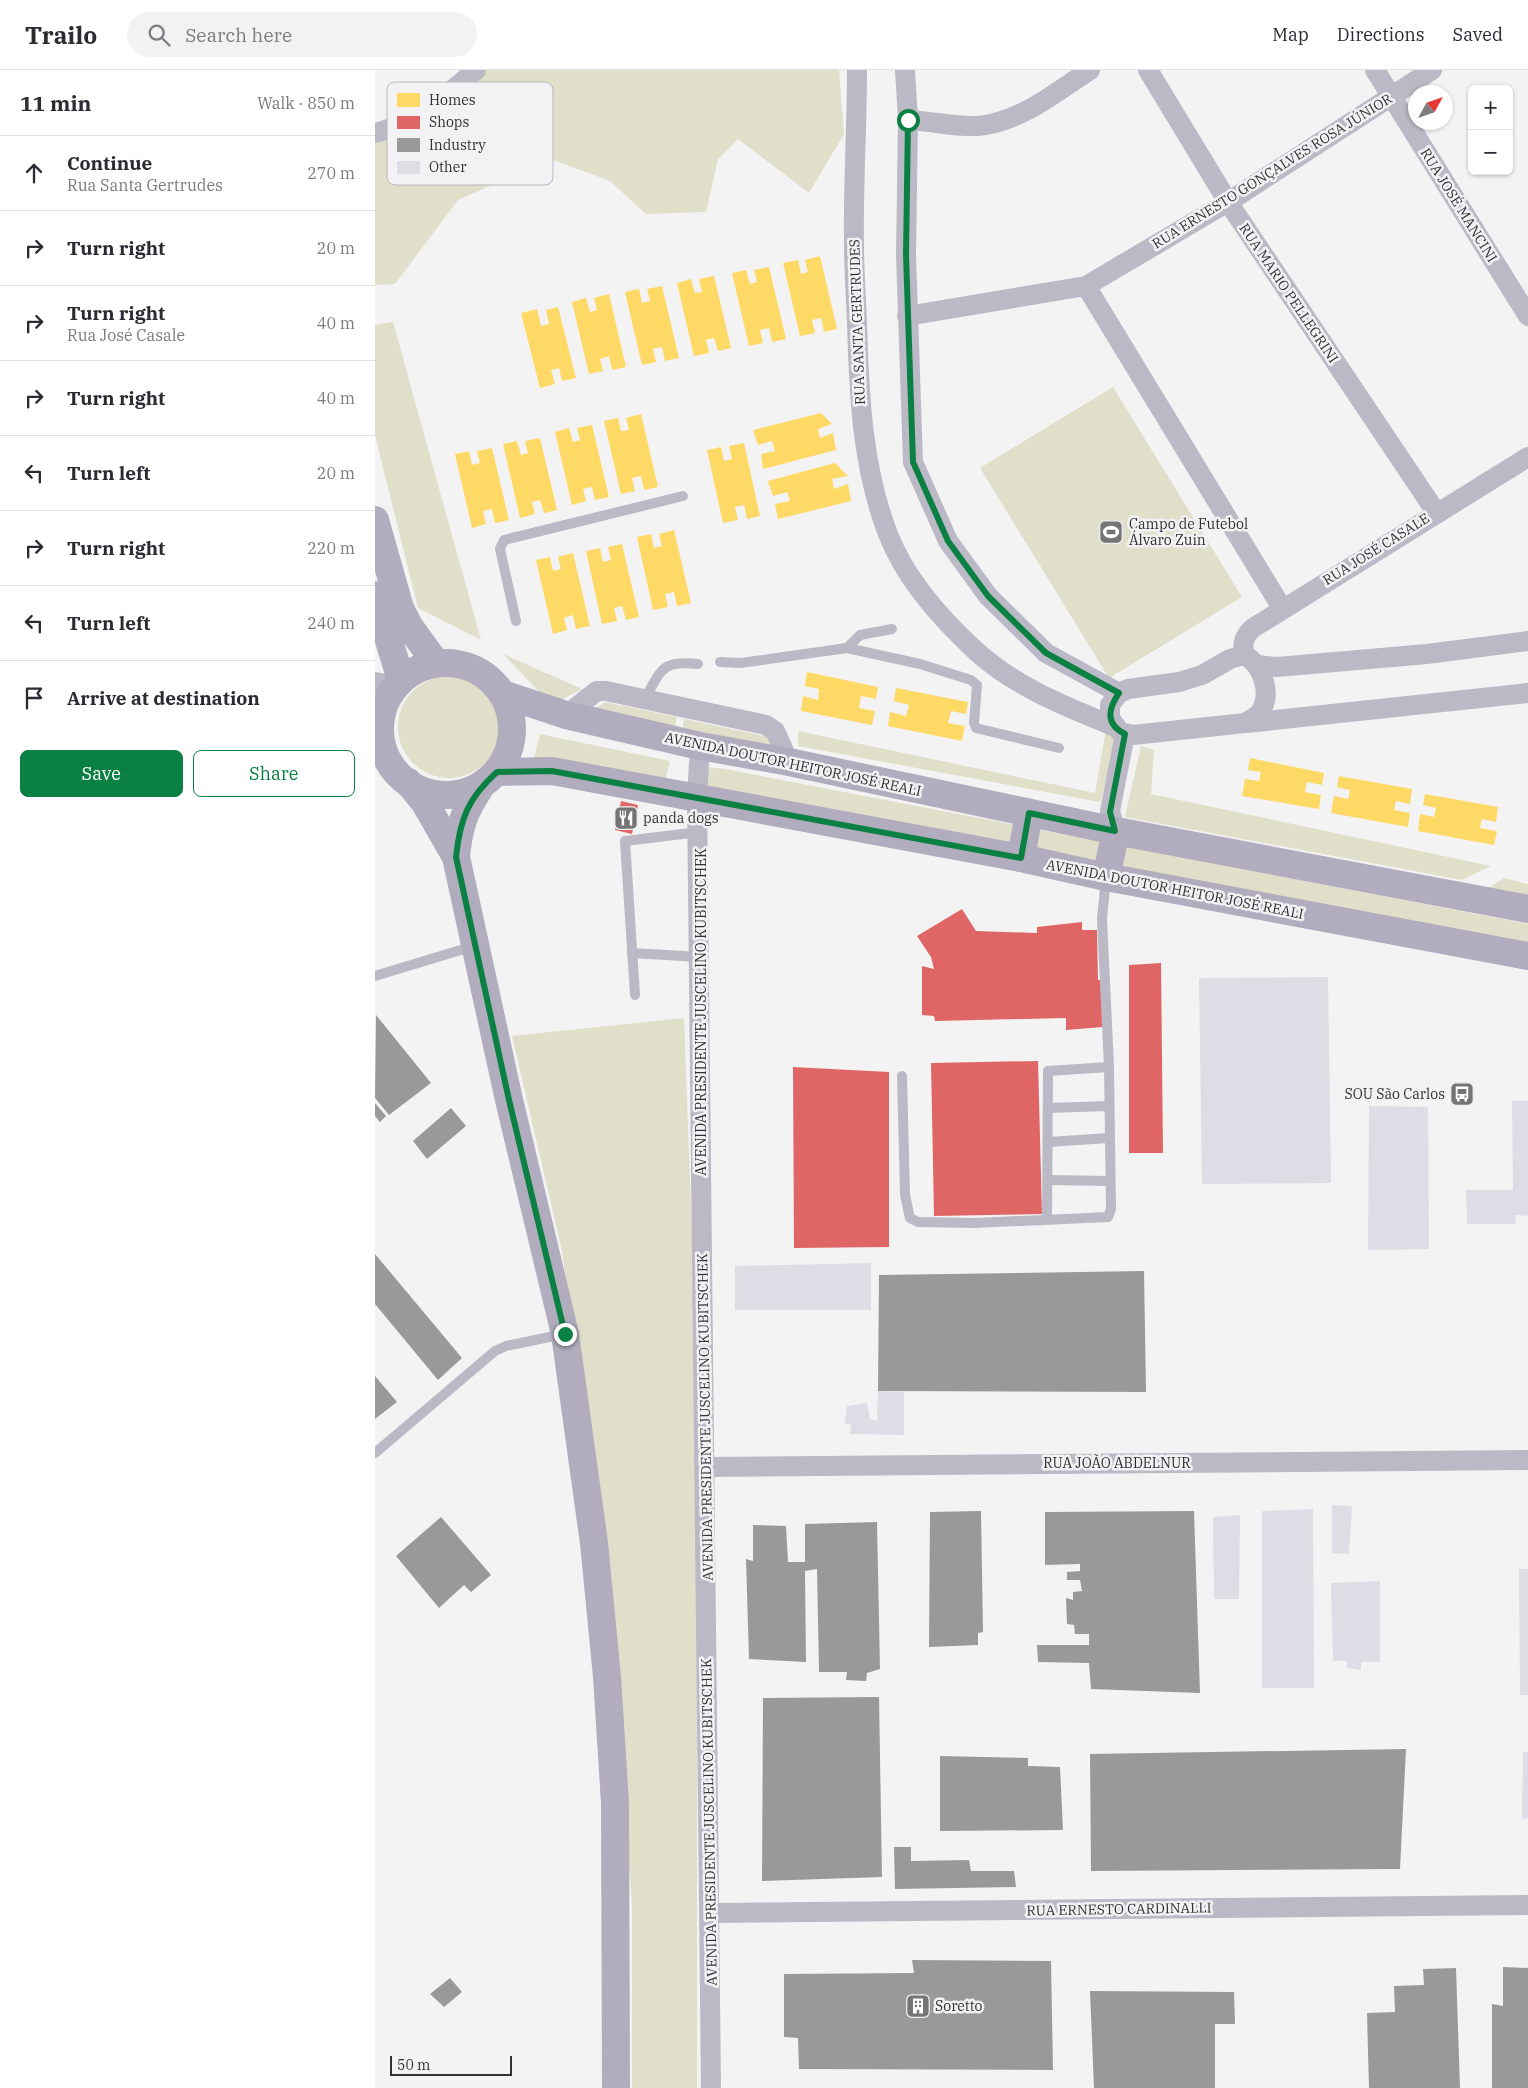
<!DOCTYPE html>
<html lang="en">
<head>
<meta charset="utf-8">
<style>
	body { margin:0; font-family:"IBM Plex Serif",serif; background:#f2f2f3; color:#2b2b33 }
	.controls { position:absolute; right:15px; top:15px; display:grid; overflow:hidden; border-radius:8px; box-shadow:0 1px 4px #0004 }
	.controls button { width:45px; height:45px; display:grid; place-items:center; padding:0; border:0; border-bottom:1px solid #e1e1e2; background:#fff; color:#2b2b33; font:25px sans-serif }
	.compass { position:absolute; left:1033px; top:15px; width:45px; height:45px; border-radius:50%; background:#fff; box-shadow:0 1px 4px #0004; rotate:50deg }
	.scale { position:absolute; left:15px; bottom:12px; width:122px; box-sizing:border-box; padding-left:5px; border:2px solid #313132; border-top:0; font-size:14px; line-height:18px; white-space:nowrap; color:#313132; -webkit-text-stroke:4px #f2f2f5; paint-order:stroke }
	.stop { position:absolute; width:15px; height:15px; margin:-11px; border:4px solid #0b8043; border-radius:50%; background:#fff }
	.stop.end { background:#0b8043; border-color:#fff; box-shadow:0 1px 5px #0008 }
	.list { margin:0; padding:0; list-style:none }
	h2 { display:flex; justify-content:space-between; align-items:center; height:65px; margin:0; padding:0 20px; font-size:21px }
	h2 small { font-size:16px; font-weight:400; color:#7c7c81 }
	.list li { display:grid; grid-template-columns:32px 1fr auto; gap:15px; align-items:center; box-sizing:border-box; height:75px; padding:0 20px; border-top:1px solid #e1e1e2 }
	.list b { display:block; font-size:19px; white-space:nowrap }
	.list p { margin:0; font-size:16px; white-space:nowrap; color:#7c7c81 }
	.list em { font-size:16px; font-style:normal; color:#7c7c81 }
	.actions { display:flex; gap:10px; padding:15px 20px }
	.actions a { flex:1; padding:11px 0; border:1px solid #0b8043; border-radius:8px; text-align:center; font-size:18px; color:#0b8043 }
	.actions .main { background:#0b8043; color:#fff }
	.icon { flex:none; width:28px; height:28px; fill:none; stroke:currentColor; stroke-width:2; stroke-linecap:round; stroke-linejoin:round }
	.map { position:relative; flex:none; width:1153px; height:2018px; overflow:hidden }
	header { display:flex; align-items:center; gap:30px; box-sizing:border-box; height:70px; padding:0 25px; background:#fff; border-bottom:1px solid #e1e1e2 }
	header strong { font-size:24px }
	nav { display:flex; gap:28px; margin-inline-start:auto; font-size:18px }
	.search { width:350px; height:45px; background:#f2f2f3; display:flex; align-items:center; gap:12px; box-sizing:border-box; padding:0 18px; border-radius:28px; color:#7c7c81; font-size:19px }
	main { display:flex }
	aside { flex:1; background:#fff }
	.map>svg:first-child { display:block }
	.green { fill:#e0dfc9 }
	.homes { fill:#ffd966 }
	.shops { fill:#e06666 }
	.industry { fill:#999 }
	.building { fill:#dedce5 }
	.lines { fill:none; stroke-linecap:round; stroke-linejoin:round }
	.lane { stroke:#bcb9c6; stroke-width:10 }
	.street { stroke:#bcb9c6; stroke-width:20 }
	.secondary { stroke:#b1adbe; stroke-width:28 }
	.route { stroke:#0b8043; stroke-width:6 }
	.labels { text-anchor:middle; stroke-width:5; stroke-linejoin:round; paint-order:stroke }
	.street-label { font-size:14px; fill:#313132; stroke:#f2f2f5 }
	.poi-label { font-size:14px; fill:#313132; stroke:#f2f2f5; text-anchor:start }
	.key { fill:#f2f2f5; stroke:#b8b8ba; stroke-width:1 }
	.key-label { font-size:14px; fill:#313132 }
</style>
</head>
<body>
<header>
<strong>Trailo</strong>
<div class="search"><svg class="icon" aria-label="search" viewBox="0 0 24 24"><circle cx="10" cy="10" r="6"/><path d="M15 15l6 6"/></svg>Search here</div>
<nav><a>Map</a><a>Directions</a><a>Saved</a></nav>
</header>
<main>
<aside>
<h2>11 min<small>Walk · 850 m</small></h2>
<ul class="list">
<li><svg class="icon" aria-label="ahead" viewBox="0 0 24 24"><path d="M12 20V5M6 11l6-6 6 6"/></svg><div><b>Continue</b><p>Rua Santa Gertrudes</p></div><em>270 m</em></li>
<li><svg class="icon" aria-label="right" viewBox="0 0 24 24"><path d="M7 20v-9h11M14 6l5 5-5 5"/></svg><div><b>Turn right</b></div><em>20 m</em></li>
<li><svg class="icon" aria-label="right" viewBox="0 0 24 24"><path d="M7 20v-9h11M14 6l5 5-5 5"/></svg><div><b>Turn right</b><p>Rua José Casale</p></div><em>40 m</em></li>
<li><svg class="icon" aria-label="right" viewBox="0 0 24 24"><path d="M7 20v-9h11M14 6l5 5-5 5"/></svg><div><b>Turn right</b></div><em>40 m</em></li>
<li><svg class="icon" aria-label="left" viewBox="0 0 24 24"><path d="M17 20v-9H6M10 6l-5 5 5 5"/></svg><div><b>Turn left</b></div><em>20 m</em></li>
<li><svg class="icon" aria-label="right" viewBox="0 0 24 24"><path d="M7 20v-9h11M14 6l5 5-5 5"/></svg><div><b>Turn right</b></div><em>220 m</em></li>
<li><svg class="icon" aria-label="left" viewBox="0 0 24 24"><path d="M17 20v-9H6M10 6l-5 5 5 5"/></svg><div><b>Turn left</b></div><em>240 m</em></li>
<li><svg class="icon" aria-label="arrive" viewBox="0 0 24 24"><path d="M6 21V4h12l-3 4 3 4H6"/></svg><div><b>Arrive at destination</b></div></li>
</ul>
<div class="actions"><a class="main">Save</a><a>Share</a></div>
</aside>
<div class="map">
<svg width="1153" height="2018" viewBox="0 0 1153 2018">
	<rect width="100%" height="100%" fill="#f3f3f4"/>
	<!-- green -->
	<g class="green">
		<path d="M91,0H464L469,64L434,123L363,69L343,89L331,142L271,144L235,111L176,89L83,130L20,214L0,215V57L24,53Z"/>
		<path d="M18,252L106,570L43,538L0,365V255Z"/>
		<path d="M738,317L867,527L734,608L605,398Z"/>
		<path d="M128,584L207,619L177,635Z"/>
		<circle cx="74" cy="657" r="51"/>
		<path d="M230,632L302,647L299,660L215,642Z"/>
		<path d="M309,649L395,667L401,678L307,661Z"/>
		<path d="M731,659L744,667L725,732L423,676V661L720,723Z"/>
		<path d="M165,664L295,691L289,715L159,689Z"/>
		<path d="M766,676L779,680L776,724L1116,796L1087,810L750,747Z"/>
		<path d="M330,697L350,699L1153,854V877L334,720Z"/>
		<path d="M1129,808L1153,814V826L1113,818Z"/>
		<path d="M309,948L317,1164L322,1402V2018H257V1835L233,1522L187,1181L137,966Z"/>
	</g>
	<!-- homes -->
	<g class="homes">
		<path d="M445,186L462,259L449,262L446,248L437,250L440,263L425,266L408,193L423,190L426,204L433,202L430,190Z"/>
		<path d="M394,197L411,269L397,272L394,258L385,260L388,273L374,276L357,203L371,200L375,214L382,212L379,200Z"/>
		<path d="M339,206L356,278L343,281L339,268L331,270L334,283L319,286L302,213L316,209L320,223L327,222L324,209Z"/>
		<path d="M287,216L304,288L290,291L287,277L278,279L281,292L267,295L250,222L264,219L267,233L275,231L272,219Z"/>
		<path d="M234,224L251,297L237,300L234,286L225,289L228,301L214,304L197,232L211,228L215,242L222,240L219,228Z"/>
		<path d="M183,237L201,308L187,311L184,298L176,300L180,314L165,318L146,243L162,239L166,256L174,254L171,240Z"/>
		<path d="M446,343L457,354L443,359L445,368L458,363L461,380L388,399L386,384L400,381L397,371L383,375L378,360Z"/>
		<path d="M266,344L283,417L269,420L266,406L257,408L260,421L246,424L229,351L243,348L246,361L254,360L251,348Z"/>
		<path d="M217,355L234,427L220,430L217,417L208,419L211,431L197,435L180,362L194,358L198,372L205,370L202,358Z"/>
		<path d="M165,368L182,440L169,443L165,430L157,432L160,444L145,448L128,374L142,371L146,385L153,383L150,371Z"/>
		<path d="M369,373L385,446L372,449L369,435L360,437L363,450L348,453L332,380L346,377L349,391L357,389L354,376Z"/>
		<path d="M117,378L134,450L120,453L117,439L108,441L111,454L97,458L80,384L94,381L97,395L105,393L102,381Z"/>
		<path d="M460,393L473,406L457,409L459,419L473,414L476,431L403,449L400,434L415,431L412,422L398,426L393,411Z"/>
		<path d="M299,460L316,533L302,536L299,522L290,524L293,537L278,540L262,467L276,464L279,478L287,476L284,464Z"/>
		<path d="M247,474L264,547L251,550L247,536L239,538L242,551L227,554L211,481L225,478L228,492L236,490L233,477Z"/>
		<path d="M198,483L215,556L201,559L198,545L189,548L192,560L178,564L161,490L175,487L178,501L186,499L183,487Z"/>
		<path d="M432,602L503,617L501,629L486,626L484,638L500,641L497,655L426,641L428,626L443,630L444,619L430,616Z"/>
		<path d="M521,618L593,632L591,644L576,641L573,653L590,656L587,671L513,656L515,642L531,646L534,635L519,631Z"/>
		<path d="M875,688L949,703L947,715L932,712L930,722L946,725L944,739L867,726L870,709L884,711L886,702L873,700Z"/>
		<path d="M964,706L1037,719L1035,734L1021,731L1019,740L1035,743L1033,757L956,743L959,726L973,729L975,720L962,717Z"/>
		<path d="M1050,724L1123,737L1121,752L1107,749L1105,758L1122,761L1119,775L1043,761L1045,744L1059,747L1061,738L1048,735Z"/>
	</g>
	<!-- shops -->
	<g class="shops">
		<path d="M246,731L263,735L257,764L240,760Z"/>
		<path d="M587,839L601,861L662,863V857L707,852V860H722L723,910H728V957L691,960V948L560,951L559,946L547,945V896L559,899L556,887L542,866Z"/>
		<path d="M786,893L788,1083H754V895Z"/>
		<path d="M663,991L667,1144L559,1146L556,993Z"/>
		<path d="M418,997L514,1002V1177L419,1178Z"/>
	</g>
	<!-- industry -->
	<g class="industry">
		<path d="M1,945L56,1013L14,1045L0,1028Z"/>
		<path d="M0,1033L11,1046L5,1052L0,1046Z"/>
		<path d="M76,1038L91,1056L52,1089L38,1071Z"/>
		<path d="M0,1184L87,1288L63,1310L0,1234Z"/>
		<path d="M769,1201L771,1322L503,1321L504,1205Z"/>
		<path d="M0,1306L22,1332L0,1349Z"/>
		<path d="M606,1441L608,1562L603,1563V1575L554,1577L555,1442Z"/>
		<path d="M819,1441L825,1623L716,1619L714,1593L663,1592L662,1575H714V1564H700L699,1555L692,1554L691,1528L698,1530V1522L707,1521L705,1510H692V1502L705,1501V1494L670,1495V1442Z"/>
		<path d="M66,1447L116,1505L96,1522L89,1515L64,1538L21,1486Z"/>
		<path d="M502,1452L505,1599L492,1603L491,1611L471,1610L472,1602H444L442,1499L430,1501L431,1592L374,1589L371,1489L378,1491V1455L411,1456L413,1492H430V1454Z"/>
		<path d="M504,1627L507,1807L387,1811L388,1628Z"/>
		<path d="M1031,1679L1025,1799L716,1801L715,1684Z"/>
		<path d="M565,1686L653,1688V1696L685,1697L688,1760L565,1761Z"/>
		<path d="M519,1777H536V1791L594,1790L596,1801H639L641,1817L520,1819Z"/>
		<path d="M537,1890L676,1891L678,2000L424,1999L423,1968L409,1967V1904L539,1903Z"/>
		<path d="M1128,1897L1153,1898V2018H1117V1934L1128,1936Z"/>
		<path d="M1081,1898L1085,2018H994L992,1943L1020,1942L1019,1916L1049,1915L1048,1899Z"/>
		<path d="M75,1908L87,1922L69,1937L55,1924Z"/>
		<path d="M715,1921L859,1922L860,1954H840V2018H719Z"/>
	</g>
	<!-- building -->
	<g class="building">
		<path d="M953,907L956,1113L827,1114L824,908Z"/>
		<path d="M1137,1031H1153V1146L1140,1145L1141,1154H1092L1091,1120H1138Z"/>
		<path d="M994,1036L1053,1037L1054,1179L993,1180Z"/>
		<path d="M496,1193V1240H360V1196Z"/>
		<path d="M503,1321L529,1322V1365L475,1364L476,1354H470L472,1336L492,1333L495,1349L502,1351Z"/>
		<path d="M957,1435L977,1436L974,1484L957,1483Z"/>
		<path d="M938,1439L939,1618H887V1441Z"/>
		<path d="M865,1445L864,1529H839L838,1447Z"/>
		<path d="M1144,1499H1153V1625H1145Z"/>
		<path d="M1005,1511V1592H986V1600L972,1598V1591H958L956,1513Z"/>
		<path d="M1148,1682H1153V1748L1147,1749Z"/>
	</g>
	<g class="lines">
		<!-- lane -->
		<g class="lane">
			<path d="M141,551L125,479L129,470L308,426"/>
			<path d="M472,578L485,565L517,559"/>
			<path d="M345,592L366,593L472,578L545,594L596,610L602,615L599,653L601,658L684,678"/>
			<path d="M269,630C287,600 285,590 323,594"/>
			<path d="M257,883L325,887"/>
			<path d="M0,906L99,876"/>
			<path d="M260,925L250,771L324,762"/>
			<path d="M527,1006L530,1125L535,1148L543,1152L600,1153L733,1147L736,1139L734,997L727,849L731,807"/>
			<path d="M673,1038L734,1036"/>
			<path d="M673,1072L734,1068"/>
			<path d="M673,1110L735,1111"/>
			<path d="M672,1149L673,1001L734,997"/>
			<path d="M0,1383L120,1281L131,1276L189,1264"/>
		</g>
		<!-- street -->
		<g class="street">
			<path d="M482,0C482,58 478,117 479,175C479,201 481,227 482,253C484,324 487,397 513,464C530,508 566,549 601,581C640,617 692,637 741,657"/>
			<path d="M530,0L533,50L531,185L538,392L573,471L613,526L671,583L744,623"/>
			<path d="M773,0L853,132L1061,442"/>
			<path d="M1000,0L1153,246"/>
			<path d="M533,50C556,51 579,57 602,56C646,52 679,23 715,0"/>
			<path d="M0,63C41,53 69,27 101,0"/>
			<path d="M711,216L907,538"/>
			<path d="M532,246L711,216L853,132L1057,0"/>
			<path d="M869,585C887,594 897,622 886,641C883,646 875,650 870,653L758,665L745,662L735,648V635L744,623L753,619L804,612L827,605L855,589Z"/>
			<path d="M869,585C867,573 869,566 878,558L1153,387"/>
			<path d="M882,595L902,597L1052,584L1153,571"/>
			<path d="M0,612L20,616"/>
			<path d="M191,645L222,621H231L391,655L400,661L414,692"/>
			<path d="M872,653L1153,623"/>
			<path d="M325,676L322,727L336,2018"/>
			<path d="M0,683L15,693"/>
			<path d="M741,761L735,741L750,664"/>
			<path d="M330,1397L1153,1390"/>
			<path d="M336,1843L1153,1835"/>
		</g>
		<!-- secondary -->
		<g class="secondary">
			<path d="M0,450L25,538L34,556L61,593"/>
			<path d="M0,525L26,610"/>
			<circle cx="71" cy="659" r="66"/>
			<path d="M128,624L191,645L325,676L414,692L741,761L1153,839"/>
			<path d="M122,702L177,701L646,788L731,807L1153,886"/>
			<path d="M33,712L50,733L81,787L134,1030L190,1264L219,1473L232,1607L240,1733L241,2018"/>
			<path d="M81,787C84,755 89,742 106,716"/>
			<path d="M646,788L654,743"/>
			<path d="M731,807L741,761"/>
		</g>
	</g>
	<g class="lines">
		<!-- route -->
		<path class="route" d="M190,1264L134,1030L81,787C85,749 93,728 122,702L177,701L646,788L654,743L740,761L735,742L750,664C730,654 733,639 744,623L671,583L613,526L573,471L538,392L531,185L533,50"/>
	</g>
	<!-- icons -->
	<defs>
		<g id="stadium-square" transform="scale(1.25)"><rect x="-9" y="-9" width="18" height="18" rx="4" fill="#757576" stroke="#f2f2f5"/><path d="M0-5a6.5 5 0 1 0 0 10a6.5 5 0 1 0 0-10ZM-3.5-1.8h7v3.6h-7Z" fill="#fff"/></g>
		<g id="restaurant-square" transform="scale(1.25)"><rect x="-9" y="-9" width="18" height="18" rx="4" fill="#757576" stroke="#f2f2f5"/><path d="M-5-6h1v4h1v-4h1v4h1v-4h1v5L-1.5 .5V6h-2V.5L-5-1ZM5-6V6H3V1.5H1.5Q1.5-4 5-6Z" fill="#fff"/></g>
		<g id="bus-square" transform="scale(1.25)"><rect x="-9" y="-9" width="18" height="18" rx="4" fill="#757576" stroke="#f2f2f5"/><path d="M-5-6H5V4H4V6H2V4H-2V6H-4V4H-5ZM-3.5-4V0h7V-4ZM-3.5 1.2v1.5H-2V1.2ZM2 1.2v1.5H3.5V1.2Z" fill="#fff"/></g>
		<g id="building-square" transform="scale(1.25)"><rect x="-9" y="-9" width="18" height="18" rx="4" fill="#757576" stroke="#f2f2f5"/><path d="M-4-6H4V6H1V3H-1V6H-4ZM-2.5-4.3h1.7v1.8h-1.7ZM.8-4.3h1.7v1.8H.8ZM-2.5-1h1.7V.8h-1.7ZM.8-1h1.7V.8H.8Z" fill="#fff"/></g>
	</defs>
	<g fill-rule="evenodd">
		<use href="#stadium-square" x="736" y="462"/>
		<use href="#restaurant-square" x="251" y="748"/>
		<use href="#bus-square" x="1087" y="1024"/>
		<use href="#building-square" x="543" y="1936"/>
	</g>
	<g class="labels">
		<!-- street labels -->
		<g class="street-label">
			<text transform="translate(897 101) rotate(-32)" y="5">RUA ERNESTO GONÇALVES ROSA JÚNIOR</text>
			<text transform="translate(1084 135) rotate(58)" y="5">RUA JOSÉ MANCINI</text>
			<text transform="translate(914 223) rotate(56)" y="5">RUA MARIO PELLEGRINI</text>
			<text transform="translate(482 252) rotate(-92)" y="5">RUA SANTA GERTRUDES</text>
			<text transform="translate(1001 479) rotate(-32)" y="5">RUA JOSÉ CASALE</text>
			<text transform="translate(418 694) rotate(12)" y="5">AVENIDA DOUTOR HEITOR JOSÉ REALI</text>
			<text transform="translate(800 819) rotate(11)" y="5">AVENIDA DOUTOR HEITOR JOSÉ REALI</text>
			<text transform="translate(326 942) rotate(-90)" y="5">AVENIDA PRESIDENTE JUSCELINO KUBITSCHEK</text>
			<text transform="translate(330 1347) rotate(-91)" y="5">AVENIDA PRESIDENTE JUSCELINO KUBITSCHEK</text>
			<text x="742" y="1398">RUA JOÃO ABDELNUR</text>
			<text transform="translate(334 1752) rotate(-91)" y="5">AVENIDA PRESIDENTE JUSCELINO KUBITSCHEK</text>
			<text transform="translate(744 1839) rotate(-1)" y="5">RUA ERNESTO CARDINALLI</text>
		</g>
		<!-- poi labels -->
		<g class="poi-label">
			<text x="754" y="459">Campo de Futebol<tspan x="754" dy="16">Álvaro Zuin</tspan></text>
			<text x="268" y="753">panda dogs</text>
			<text x="1070" y="1029" text-anchor="end">SOU São Carlos</text>
			<text x="560" y="1941">Soretto</text>
		</g>
	</g>
	<!-- legend -->
	<rect x="12" y="12" width="166" height="103" rx="8" class="key"/>
	<rect x="22" y="23" width="23" height="14" fill="#ffd966"/>
	<rect x="22" y="46" width="23" height="13" fill="#e06666"/>
	<rect x="22" y="68" width="23" height="14" fill="#999"/>
	<rect x="22" y="91" width="23" height="13" fill="#dedce5"/>
	<g class="key-label">
		<text x="54" y="35">Homes</text>
		<text x="54" y="57">Shops</text>
		<text x="54" y="80">Industry</text>
		<text x="54" y="102">Other</text>
	</g>
</svg>
<div class="controls">
<button>+</button>
<button>−</button>
</div>
<svg class="compass" viewBox="-18 -18 36 36"><path d="M0-13l5 13h-10z" fill="#e53935"/><path d="M0 13l5-13h-10z" fill="#7c7c81"/></svg>
<div class="scale">50 m</div>
<div class="stop" style="left:533px;top:50px"></div>
<div class="stop end" style="left:190px;top:1264px"></div>
</div>
</main>
</body>
</html>
